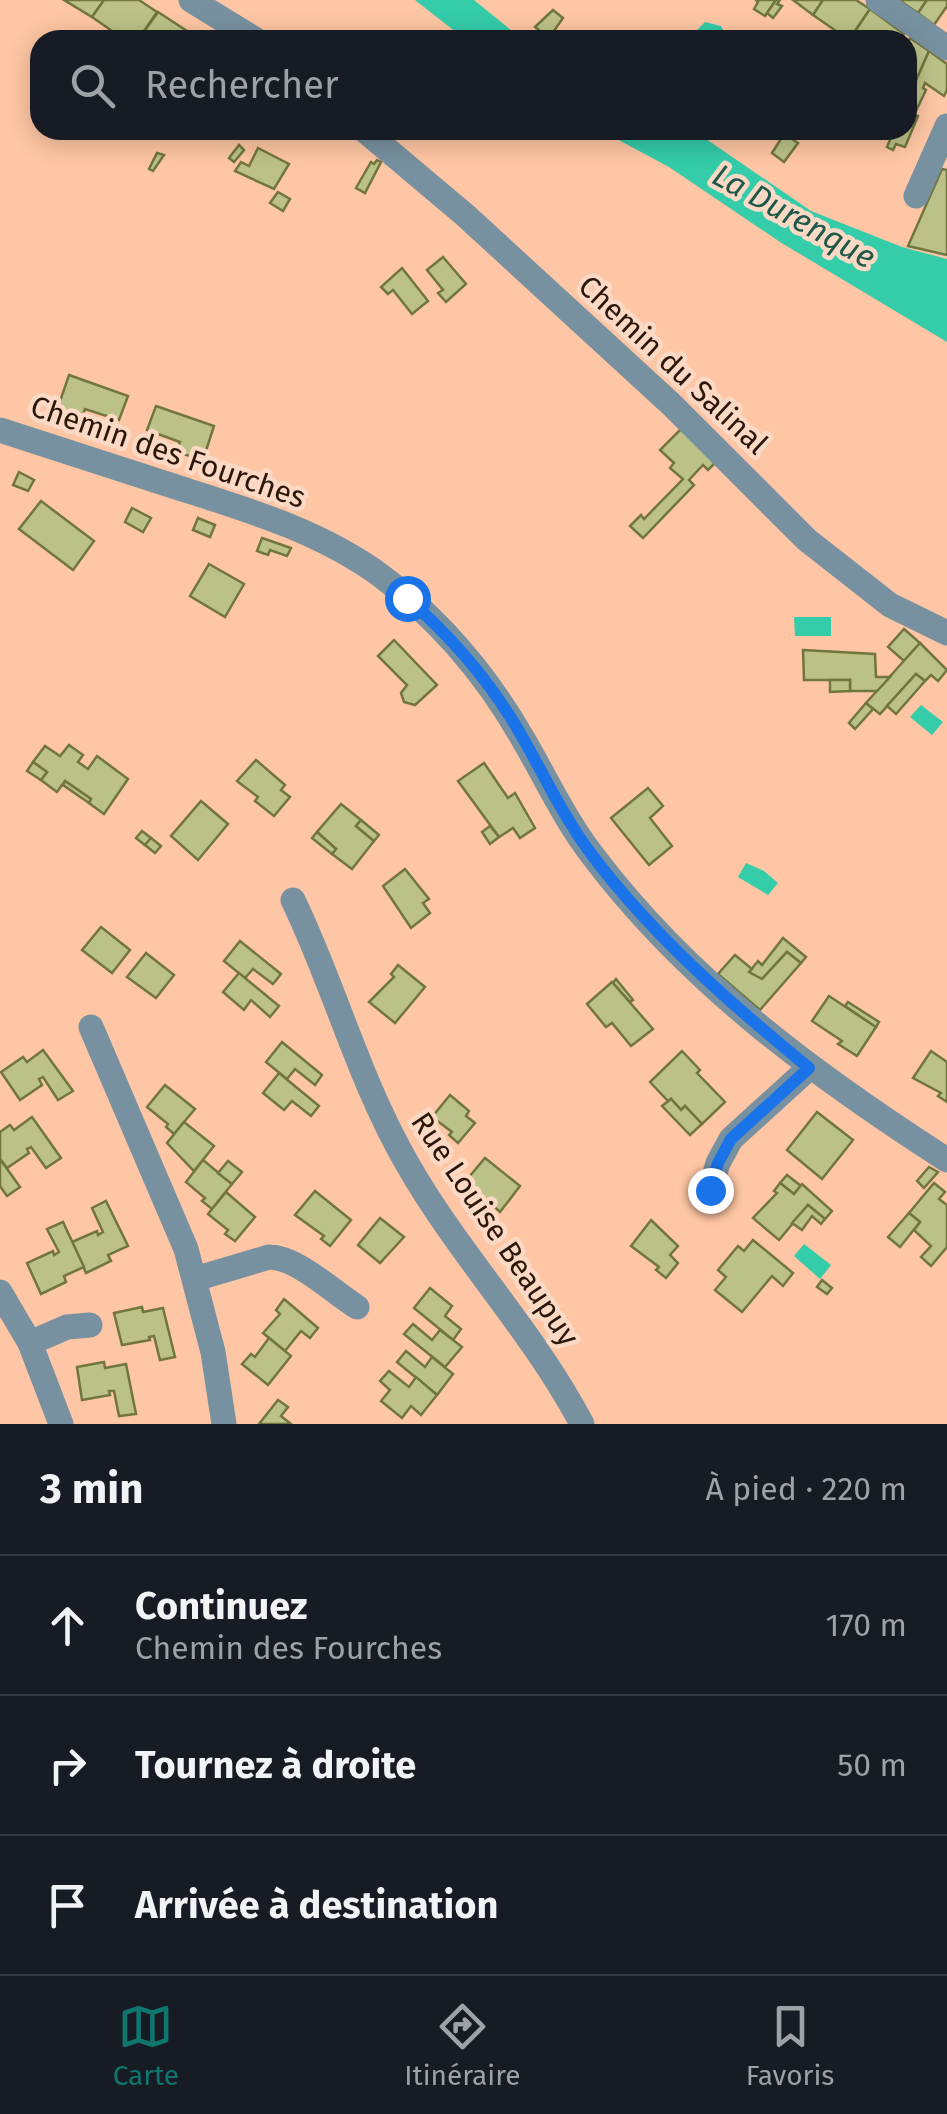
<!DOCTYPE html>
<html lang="fr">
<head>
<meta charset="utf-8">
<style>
	body { margin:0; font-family:"Fira Sans",sans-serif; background:#242831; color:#f1f3f6 }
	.stop { position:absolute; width:30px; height:30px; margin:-22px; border:8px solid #1a73e8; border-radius:50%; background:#fff }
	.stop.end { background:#1a73e8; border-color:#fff; box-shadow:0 2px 10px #0008 }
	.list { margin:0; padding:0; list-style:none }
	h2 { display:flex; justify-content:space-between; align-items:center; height:130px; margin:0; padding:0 40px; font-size:42px }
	h2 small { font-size:32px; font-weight:400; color:#9ea1a6 }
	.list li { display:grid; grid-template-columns:65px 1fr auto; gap:30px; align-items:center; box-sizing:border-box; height:140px; padding:0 40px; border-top:2px solid #363941 }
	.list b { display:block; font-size:38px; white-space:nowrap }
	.list p { margin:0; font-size:32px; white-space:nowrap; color:#9ea1a6 }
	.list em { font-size:32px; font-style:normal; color:#9ea1a6 }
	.icon { flex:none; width:55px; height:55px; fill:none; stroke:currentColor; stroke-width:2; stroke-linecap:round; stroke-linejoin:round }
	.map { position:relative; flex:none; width:947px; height:1424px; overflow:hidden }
	.search { position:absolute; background:#171b24; box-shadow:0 5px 25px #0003; left:30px; right:30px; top:30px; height:110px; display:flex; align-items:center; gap:25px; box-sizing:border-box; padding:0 35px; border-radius:30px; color:#9ea1a6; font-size:38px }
	.sheet { height:550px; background:#171b24 }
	nav { display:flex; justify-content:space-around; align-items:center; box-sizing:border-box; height:140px; border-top:2px solid #363941; background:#171b24; font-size:28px; color:#9ea1a6 }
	nav a { display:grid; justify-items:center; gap:5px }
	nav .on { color:#0f766e }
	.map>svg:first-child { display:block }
	.water { fill:#34cca9 }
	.building { fill:#bcc287; stroke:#71763e; stroke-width:2.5 }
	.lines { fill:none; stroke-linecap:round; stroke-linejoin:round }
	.minor { stroke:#7891a0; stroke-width:25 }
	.route { stroke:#1a73e8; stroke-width:12 }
	.labels { text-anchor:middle; stroke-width:9; stroke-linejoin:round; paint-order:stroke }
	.street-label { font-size:30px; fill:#2b170a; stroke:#fbd9c5 }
	.water-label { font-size:32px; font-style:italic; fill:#1e5849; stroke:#fbd9c5 }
</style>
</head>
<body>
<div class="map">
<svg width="947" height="1424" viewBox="0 0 947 1424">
	<rect width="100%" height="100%" fill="#fec6a4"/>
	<!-- water -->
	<g class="water">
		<path d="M415,0H474L512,31L531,40H466Z"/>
		<path d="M705,22L721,26L728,40H696L693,34Z"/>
		<path d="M600,130H693L811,211L902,247L947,259V342L780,242L669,167Z"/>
		<path d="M794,617H831V636H795Z"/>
		<path d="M921,705L943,722L932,735L910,717Z"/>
		<path d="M746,863L764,871L778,883L768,895L738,877Z"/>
		<path d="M804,1244L831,1265L820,1279L794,1256Z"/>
	</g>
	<!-- building -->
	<g class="building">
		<path d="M64,0H104L92,17Z"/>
		<path d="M104,0H139L157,12L138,40H125L92,17Z"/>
		<path d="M756,0H776L765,16L754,9L758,2Z"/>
		<path d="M776,0H780L777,4L782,6L773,18L767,13Z"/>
		<path d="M793,0H823L813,15Z"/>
		<path d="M823,0H856L870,9L849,40L813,15Z"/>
		<path d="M899,0H927L918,13Z"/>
		<path d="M927,0H947V6L934,25L918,13Z"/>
		<path d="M870,9L904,34L900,40H849Z"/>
		<path d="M553,10L563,18L549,38L535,27Z"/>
		<path d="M158,12L190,33L186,40H168L154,32L150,38L153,40H138Z"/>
		<path d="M910,38L929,51L907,101V45Z"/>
		<path d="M929,51L947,64V90L944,96L925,83L923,88L926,90L914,115L918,116L905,147L896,144L893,150L887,147L894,130H907V101Z"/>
		<path d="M784,134L798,143L784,162L772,153Z"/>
		<path d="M239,145L244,150L234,162L229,158Z"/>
		<path d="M258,148L289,164L274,189L235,171L241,162L249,166Z"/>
		<path d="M157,153L164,155L153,171L149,169Z"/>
		<path d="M377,160L381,162L365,193L356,188L371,162L374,164Z"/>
		<path d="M942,169L947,170V255L908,246Z"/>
		<path d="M278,192L290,199L283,211L270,203Z"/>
		<path d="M443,257L466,284L446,302L438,293L443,290L427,270Z"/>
		<path d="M402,268L428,301L412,314L393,290L388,294L381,287Z"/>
		<path d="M69,375L128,396L119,420L85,409L82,418L57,410Z"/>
		<path d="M156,406L214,426L203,460L176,452L180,442L147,430Z"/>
		<path d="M682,428L717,461L708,470L703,465L689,480L694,485L643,538L630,526L641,515L644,519L683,479L670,468L674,463L660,450Z"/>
		<path d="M19,472L34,480L28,491L13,485Z"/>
		<path d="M41,501L94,541L73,570L19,529Z"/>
		<path d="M132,508L151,518L143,532L125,522Z"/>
		<path d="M198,518L215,525L210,537L193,530Z"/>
		<path d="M262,538L291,548L287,556L270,550L268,555L257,551Z"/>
		<path d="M209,564L244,584L225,617L190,596Z"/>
		<path d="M904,629L920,643L904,661L888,647Z"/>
		<path d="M394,640L437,685L415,705L404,702L401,693L407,685L378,656Z"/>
		<path d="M920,643L947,670L938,681L931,675L925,681L916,674L880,714L866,703Z"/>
		<path d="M803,650L875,654L876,677H890L877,691H850V680H804Z"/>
		<path d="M916,674L925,681L896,714L887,706Z"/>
		<path d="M830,680H850V691L830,692Z"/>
		<path d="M866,703L873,709L855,729L849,723Z"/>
		<path d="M69,745L83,755L78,762L88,769L97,756L128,779L104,814L89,803L91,799L65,781L57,792L41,780L47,772L33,762L45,746L60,756Z"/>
		<path d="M256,760L285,785L281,790L290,797L274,816L255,801L258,797L237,781Z"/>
		<path d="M33,762L47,772L41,780L27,771Z"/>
		<path d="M484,763L508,798L515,793L535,828L520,838L513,828L499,837L458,781Z"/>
		<path d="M65,781L91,799L89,803L63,785Z"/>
		<path d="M648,788L663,806L650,818L672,846L649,865L611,818Z"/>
		<path d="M201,801L228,824L198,860L171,836Z"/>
		<path d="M341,804L361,820L356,826L374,841L352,869L332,854L336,849L317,832Z"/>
		<path d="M361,820L379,835L374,841L356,826Z"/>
		<path d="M490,826L499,837L490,844L482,832Z"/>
		<path d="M142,831L151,838L145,845L136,838Z"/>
		<path d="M317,832L336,849L332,854L312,838Z"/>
		<path d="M151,838L161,846L155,853L145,845Z"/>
		<path d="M405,869L429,899L423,903L430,913L411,928L383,886Z"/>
		<path d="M101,927L130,950L112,973L82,950Z"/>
		<path d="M783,938L806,957L801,963L787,952L762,979H757L749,972L758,961L762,965Z"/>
		<path d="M240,941L281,974L273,984L253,969L245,978L224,961Z"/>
		<path d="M787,952L801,963L760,1010L718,974L735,955L752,969L749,972L762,979Z"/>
		<path d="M146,953L174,975L156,998L127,977Z"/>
		<path d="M398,965L425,987L395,1023L369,1002L394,977L391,974Z"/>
		<path d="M239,973L279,1006L270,1017L251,1000L244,1010L223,992Z"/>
		<path d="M616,979L633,1000L630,1002L613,983Z"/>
		<path d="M612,982L653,1029L631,1046L612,1023L606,1027L587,1004Z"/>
		<path d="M829,996L876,1027L857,1056L838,1044L842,1041L812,1021Z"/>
		<path d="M848,1002L879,1022L876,1027L845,1006Z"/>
		<path d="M282,1042L322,1075L315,1085L295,1069L287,1079L266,1062Z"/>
		<path d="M43,1050L73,1091L58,1100L43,1077L39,1079L42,1085L20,1100L1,1072L23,1057L27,1062Z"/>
		<path d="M682,1051L700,1070L697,1073L725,1102L702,1124L685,1106L681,1110L671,1099L668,1101L650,1082Z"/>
		<path d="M931,1051L947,1062V1102L938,1096L941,1093L913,1078Z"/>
		<path d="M279,1073L319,1106L311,1116L292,1101L284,1110L263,1093Z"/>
		<path d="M165,1085L195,1109L174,1134L166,1127L168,1124L147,1107Z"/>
		<path d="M450,1095L469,1111L466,1116L475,1123L458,1143L449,1135L452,1132L432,1117Z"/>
		<path d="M671,1099L681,1110L685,1106L702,1124L690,1135L662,1106Z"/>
		<path d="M817,1112L853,1140L822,1179L787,1150Z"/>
		<path d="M32,1117L61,1158L46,1168L31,1147L27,1149L29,1153L7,1168L0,1159V1132L10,1125L14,1130Z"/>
		<path d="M184,1122L214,1146L194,1171L167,1143Z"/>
		<path d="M485,1158L520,1186L500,1212L474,1188L471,1191L463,1184Z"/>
		<path d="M0,1159L20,1187L7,1196L0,1186Z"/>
		<path d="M203,1160L232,1184L212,1209L202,1201L205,1198L186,1182Z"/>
		<path d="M228,1161L242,1172L232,1184L218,1173Z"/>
		<path d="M929,1167L938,1172L924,1188L917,1181Z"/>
		<path d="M787,1175L801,1186L794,1194L780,1183Z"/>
		<path d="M780,1183L794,1194L802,1184L832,1211L825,1219L808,1205L779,1240L753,1218L777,1193L774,1191Z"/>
		<path d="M934,1183L945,1192L939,1199L947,1205V1247L931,1266L921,1257L931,1246L914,1230L920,1222L909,1213Z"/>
		<path d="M315,1191L351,1220L330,1246L321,1239L324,1236L295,1215Z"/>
		<path d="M226,1192L255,1217L235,1241L225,1234L228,1230L208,1214Z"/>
		<path d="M106,1201L128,1246L108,1255L111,1261L86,1273L72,1242L97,1231L98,1235L103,1232L92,1208Z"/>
		<path d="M808,1205L825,1219L821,1224L812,1216L802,1230L792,1223Z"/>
		<path d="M909,1213L920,1222L900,1247L888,1237Z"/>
		<path d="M380,1218L404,1237L380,1263L358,1245Z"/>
		<path d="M651,1220L678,1246L670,1255L678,1263L666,1278L656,1270L659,1267L631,1246Z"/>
		<path d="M63,1222L84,1267L64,1276L66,1282L41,1294L27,1263L53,1251L54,1255L59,1252L47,1229Z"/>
		<path d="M753,1240L793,1273L783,1286L772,1276L742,1312L715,1290L726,1277L718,1270L738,1246L744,1251Z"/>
		<path d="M822,1280L832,1288L827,1294L817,1287Z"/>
		<path d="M430,1288L452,1306L445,1316L461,1329L453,1340L414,1308Z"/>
		<path d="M284,1299L318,1328L310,1338L301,1331L285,1351L263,1333L280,1314L276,1310Z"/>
		<path d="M142,1307L143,1312L163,1308L175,1357L160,1360L154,1336L149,1337L150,1340L122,1345L114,1313Z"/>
		<path d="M413,1324L432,1340L440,1330L462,1347L445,1367L404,1334Z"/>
		<path d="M269,1338L291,1356L268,1385L242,1364L251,1354L255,1357Z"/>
		<path d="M406,1351L425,1367L432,1357L453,1374L437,1395L397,1362Z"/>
		<path d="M104,1362L105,1368L126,1364L136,1414L119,1416L114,1391H109L110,1395L82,1400L77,1367Z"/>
		<path d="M389,1371L409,1387L416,1377L437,1395L421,1415L411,1406L402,1418L381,1401L390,1390L380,1381Z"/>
		<path d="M278,1400L288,1407L281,1416L291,1424H259Z"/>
	</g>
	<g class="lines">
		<!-- minor -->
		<g class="minor">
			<path d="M191,0L256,40"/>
			<path d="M878,0L947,48"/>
			<path d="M364,130L465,215L672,405L807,540L890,605L947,633"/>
			<path d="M916,196L947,126"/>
			<path d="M0,430C58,449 115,467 173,486C245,509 318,530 380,575C439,619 487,676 523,739C546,778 565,820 593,856C688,982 816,1076 947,1160"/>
			<path d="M293,900C335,987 359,1081 408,1165C460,1256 533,1331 582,1424"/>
			<path d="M91,1027L186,1249L213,1352L224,1424"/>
			<path d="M710,1190L718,1163L731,1139L809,1068"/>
			<path d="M195,1279L269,1257C297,1257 333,1292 357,1307"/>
			<path d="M0,1292L30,1343L61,1424"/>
			<path d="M30,1343L67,1327L90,1325"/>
		</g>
	</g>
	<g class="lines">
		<!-- route -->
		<path class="route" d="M407,598C447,633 482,672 511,718C539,763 560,813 592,855C653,936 731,1004 809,1068L731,1139L718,1163L710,1190"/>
	</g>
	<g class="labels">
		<!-- street labels -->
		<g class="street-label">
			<text transform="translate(673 365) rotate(43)" y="10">Chemin du Salinal</text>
			<text transform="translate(168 452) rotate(19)" y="10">Chemin des Fourches</text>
			<text transform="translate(495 1229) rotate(56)" y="10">Rue Louise Beaupuy</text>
		</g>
		<!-- water labels -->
		<g class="water-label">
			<text transform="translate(794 216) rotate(29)" y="11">La Durenque</text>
		</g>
	</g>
</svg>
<div class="stop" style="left:407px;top:598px"></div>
<div class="stop end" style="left:710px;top:1190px"></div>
<div class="search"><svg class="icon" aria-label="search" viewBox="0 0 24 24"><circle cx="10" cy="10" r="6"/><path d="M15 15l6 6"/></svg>Rechercher</div>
</div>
<section class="sheet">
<h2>3 min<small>À pied · 220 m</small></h2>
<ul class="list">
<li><svg class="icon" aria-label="ahead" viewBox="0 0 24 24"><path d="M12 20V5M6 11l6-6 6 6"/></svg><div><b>Continuez</b><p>Chemin des Fourches</p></div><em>170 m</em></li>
<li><svg class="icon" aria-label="right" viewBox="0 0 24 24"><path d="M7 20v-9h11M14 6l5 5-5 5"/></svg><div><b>Tournez à droite</b></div><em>50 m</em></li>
<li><svg class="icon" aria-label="arrive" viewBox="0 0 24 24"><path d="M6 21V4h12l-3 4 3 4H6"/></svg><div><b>Arrivée à destination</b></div></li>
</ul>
</section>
<nav>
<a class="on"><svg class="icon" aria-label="map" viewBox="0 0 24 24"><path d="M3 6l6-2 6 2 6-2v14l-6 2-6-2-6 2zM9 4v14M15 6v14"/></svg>Carte</a>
<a><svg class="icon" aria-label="directions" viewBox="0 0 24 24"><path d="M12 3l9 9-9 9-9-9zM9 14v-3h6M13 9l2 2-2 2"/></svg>Itinéraire</a>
<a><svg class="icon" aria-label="saved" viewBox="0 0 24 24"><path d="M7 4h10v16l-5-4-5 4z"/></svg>Favoris</a>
</nav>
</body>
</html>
